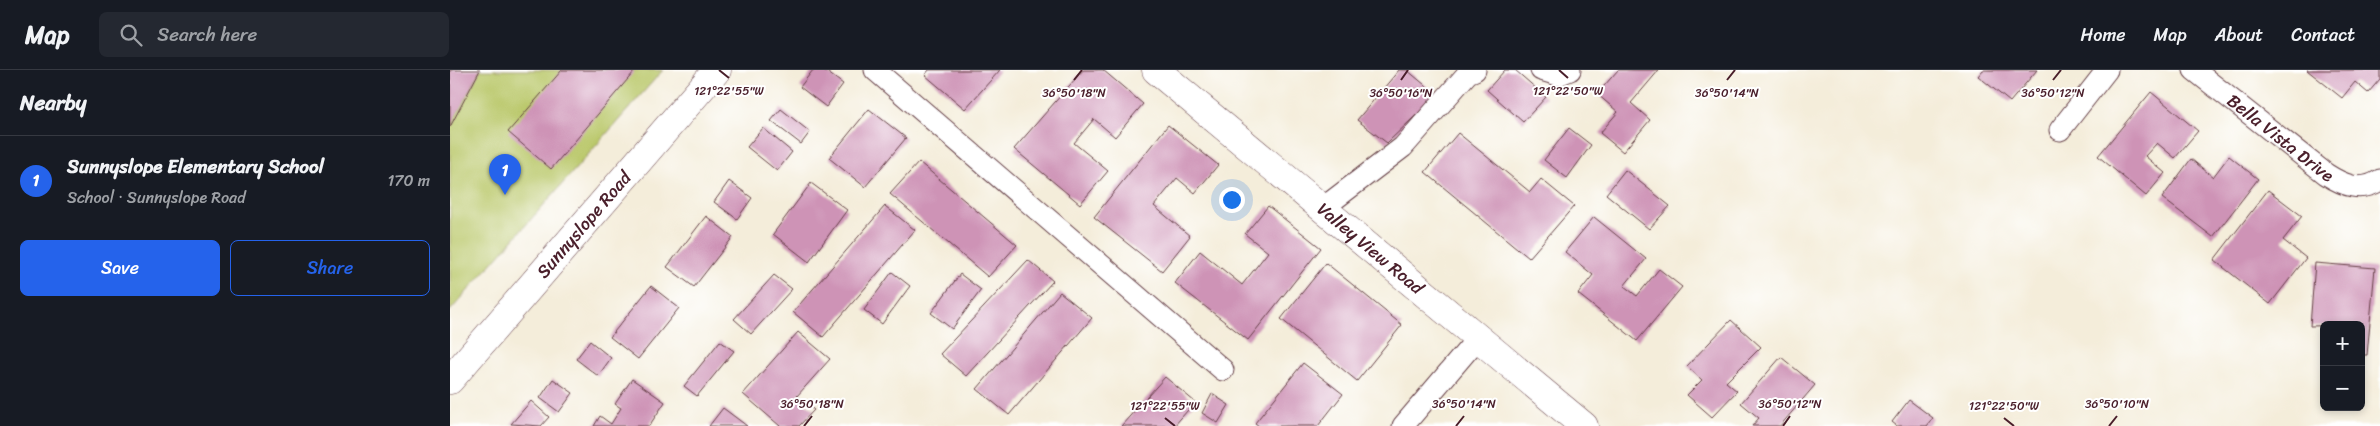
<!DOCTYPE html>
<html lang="en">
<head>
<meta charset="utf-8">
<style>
	body { margin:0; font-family:Sriracha,sans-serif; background:#242831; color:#f1f3f6 }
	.controls { position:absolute; right:15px; bottom:15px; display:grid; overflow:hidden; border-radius:8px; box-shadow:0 2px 8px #0003 }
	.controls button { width:45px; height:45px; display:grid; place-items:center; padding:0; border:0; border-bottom:1px solid #363941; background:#171b24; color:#f1f3f6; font:25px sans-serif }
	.you { position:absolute; left:781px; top:129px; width:18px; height:18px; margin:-12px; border:4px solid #fff; border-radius:50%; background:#1a73e8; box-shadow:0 0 0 8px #1a73e833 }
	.badge { display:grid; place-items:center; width:32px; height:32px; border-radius:50%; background:#2563eb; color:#fff; font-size:16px; font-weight:700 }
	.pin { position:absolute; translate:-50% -41px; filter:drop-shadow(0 1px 2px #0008) }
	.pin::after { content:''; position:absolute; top:26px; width:18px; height:15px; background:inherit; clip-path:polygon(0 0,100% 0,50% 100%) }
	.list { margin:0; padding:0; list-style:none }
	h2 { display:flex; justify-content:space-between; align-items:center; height:65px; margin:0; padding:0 20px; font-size:21px }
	h2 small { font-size:16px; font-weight:400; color:#9ea1a6 }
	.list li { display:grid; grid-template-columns:32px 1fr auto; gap:15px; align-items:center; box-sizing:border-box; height:90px; padding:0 20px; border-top:1px solid #363941 }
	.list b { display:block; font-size:19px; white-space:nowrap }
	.list p { margin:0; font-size:16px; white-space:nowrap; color:#9ea1a6 }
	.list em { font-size:16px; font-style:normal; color:#9ea1a6 }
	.actions { display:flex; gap:10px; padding:15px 20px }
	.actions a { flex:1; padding:11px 0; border:1px solid #2563eb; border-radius:8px; text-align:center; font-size:18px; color:#2563eb }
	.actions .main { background:#2563eb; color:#fff }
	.icon { flex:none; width:28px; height:28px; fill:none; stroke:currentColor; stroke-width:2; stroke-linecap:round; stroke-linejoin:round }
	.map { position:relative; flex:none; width:1930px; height:356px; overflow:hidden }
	header { display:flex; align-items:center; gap:30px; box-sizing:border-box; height:70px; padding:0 25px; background:#171b24; border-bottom:1px solid #363941 }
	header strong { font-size:24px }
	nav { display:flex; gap:28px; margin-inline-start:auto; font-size:18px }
	.search { width:350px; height:45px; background:#242831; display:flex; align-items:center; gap:12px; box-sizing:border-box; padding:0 18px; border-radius:8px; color:#9ea1a6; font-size:19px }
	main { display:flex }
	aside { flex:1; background:#171b24 }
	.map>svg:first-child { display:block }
	.green { fill:#bac86a; stroke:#82744a }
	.building { fill:#ce93b6 }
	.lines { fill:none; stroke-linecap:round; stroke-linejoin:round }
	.minor-casing { stroke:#643e45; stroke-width:23 }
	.tertiary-casing { stroke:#643e45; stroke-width:29 }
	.minor { stroke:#fff; stroke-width:21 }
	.tertiary { stroke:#fff; stroke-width:28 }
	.ticks { fill:none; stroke:#4a1f2b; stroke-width:2 }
	.labels { text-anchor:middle; stroke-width:4; stroke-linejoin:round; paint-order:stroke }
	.street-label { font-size:18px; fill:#4a1f2b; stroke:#fff }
	.ticks-label { font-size:12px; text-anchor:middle; fill:#4a1f2b; stroke:#fff; stroke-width:4; stroke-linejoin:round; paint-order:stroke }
</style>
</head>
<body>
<header>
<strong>Map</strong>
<div class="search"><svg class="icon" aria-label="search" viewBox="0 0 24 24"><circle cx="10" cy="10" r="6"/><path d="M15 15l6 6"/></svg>Search here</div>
<nav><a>Home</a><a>Map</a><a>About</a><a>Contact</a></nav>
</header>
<main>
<aside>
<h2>Nearby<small></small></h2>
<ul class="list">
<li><span class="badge">1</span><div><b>Sunnyslope Elementary School</b><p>School · Sunnyslope Road</p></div><em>170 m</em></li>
</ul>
<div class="actions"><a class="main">Save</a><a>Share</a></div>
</aside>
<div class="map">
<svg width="1930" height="356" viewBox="0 0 1930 356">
	<rect width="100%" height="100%" fill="#fff"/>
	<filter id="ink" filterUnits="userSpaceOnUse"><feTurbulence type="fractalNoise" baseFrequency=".02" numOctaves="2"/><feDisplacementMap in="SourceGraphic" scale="10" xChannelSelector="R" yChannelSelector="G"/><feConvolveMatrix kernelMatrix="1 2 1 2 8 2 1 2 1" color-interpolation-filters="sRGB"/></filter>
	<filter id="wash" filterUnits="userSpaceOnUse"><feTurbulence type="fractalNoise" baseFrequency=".0096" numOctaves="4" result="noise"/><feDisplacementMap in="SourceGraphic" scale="20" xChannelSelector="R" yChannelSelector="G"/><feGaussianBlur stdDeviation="1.12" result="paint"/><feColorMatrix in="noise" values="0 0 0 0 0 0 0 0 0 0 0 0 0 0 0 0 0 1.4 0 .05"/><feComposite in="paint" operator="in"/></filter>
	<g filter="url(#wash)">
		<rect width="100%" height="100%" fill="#f4edda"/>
		<!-- green -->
		<path class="green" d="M30,0H213L0,241V57Z"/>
		<g id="blocks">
			<!-- building -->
			<g class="building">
				<path d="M0,0H30L0,57Z"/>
				<path d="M112,0H182L184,2L101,99L58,62Z"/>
				<path d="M363,0H374L393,14L376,37L350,17Z"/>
				<path d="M479,0H550L515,39L475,5Z"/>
				<path d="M633,0H653L693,34L665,67L644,49L624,73L658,101L630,134L564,79Z"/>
				<path d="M949,0H957L987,25L937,73L907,50Z"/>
				<path d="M1055,0H1065L1096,27L1073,52L1037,20Z"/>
				<path d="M1168,0H1209L1181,33L1200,50L1173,82L1150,63L1168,42L1147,24Z"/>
				<path d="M1533,0H1587L1560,32L1528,6Z"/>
				<path d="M1857,0H1930V9L1918,23L1905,12L1892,28Z"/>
				<path d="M1701,22L1748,61L1725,88L1707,73L1695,86L1715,103L1696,126L1648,86Z"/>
				<path d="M331,39L360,62L351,74L321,51Z"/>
				<path d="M419,39L456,68L415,117L379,88Z"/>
				<path d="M718,55L768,95L745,123L727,108L704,136L740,166L712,201L644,147Z"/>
				<path d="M313,58L342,82L327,101L297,77Z"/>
				<path d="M1119,58L1141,75L1117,108L1094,90Z"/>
				<path d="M1008,63L1080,122L1091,109L1124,136L1079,188L975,102Z"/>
				<path d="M1779,86L1808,109L1763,167L1712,128L1741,89L1763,107Z"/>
				<path d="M469,92L567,175L538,207L440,124Z"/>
				<path d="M1175,100L1220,136L1199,159L1156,124Z"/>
				<path d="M279,111L302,128L287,149L264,132Z"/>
				<path d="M361,113L397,140L359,192L323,164Z"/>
				<path d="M1818,120L1852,146L1833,170L1856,188L1820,234L1764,190Z"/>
				<path d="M435,136L465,160L373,267L343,242Z"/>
				<path d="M818,136L871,178L798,270L725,213L750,181L792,215L818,182L795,164Z"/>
				<path d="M256,146L283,167L244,217L217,197Z"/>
				<path d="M1144,147L1196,189L1174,216L1187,226L1209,199L1232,217L1187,271L1128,224L1143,205L1115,182Z"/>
				<path d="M578,190L603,211L516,306L490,284Z"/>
				<path d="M876,193L952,255L907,311L831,249Z"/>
				<path d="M1865,193L1925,198L1917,285H1911V255L1860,256Z"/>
				<path d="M442,202L460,216L432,254L414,240Z"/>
				<path d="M510,204L531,220L502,259L481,243Z"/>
				<path d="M324,205L342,219L301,264L284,249Z"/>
				<path d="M201,216L229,238L188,289L160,267Z"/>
				<path d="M610,222L642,248L559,345L527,319Z"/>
				<path d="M1281,250L1311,277L1276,312L1287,321L1262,347L1237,325L1252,310L1237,296Z"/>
				<path d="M348,262L380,289L347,326L364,340L349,356H330L293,324Z"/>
				<path d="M140,271L161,288L148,306L126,289Z"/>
				<path d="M270,271L284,281L247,326L234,316Z"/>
				<path d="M1331,287L1365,315L1330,356H1302L1309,348L1291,333Z"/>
				<path d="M853,293L893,324L868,356H809L805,353Z"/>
				<path d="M715,307L745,332L724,356H671Z"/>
				<path d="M103,309L123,323L109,342L90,328Z"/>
				<path d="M182,309L215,332L199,356H144L150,346L161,354L171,338L165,334Z"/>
				<path d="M762,324L779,335L768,353L752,343Z"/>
				<path d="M1459,330L1483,348L1477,356H1447L1442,352Z"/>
				<path d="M81,331L99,347L91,356L61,354Z"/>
				<path d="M273,338L297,356H259Z"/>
			</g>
		</g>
	</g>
	<g filter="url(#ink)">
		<use href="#blocks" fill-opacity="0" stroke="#643e45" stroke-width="1"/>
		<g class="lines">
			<!-- minor casing -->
			<g class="minor-casing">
				<g id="minor">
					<path d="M425,0L773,300"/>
					<path d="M1091,0L1108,5L1120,0"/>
					<path id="s1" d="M1744,0L1876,104C1893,115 1911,123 1930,110"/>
					<path d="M1610,60L1657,0"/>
					<path d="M873,138L953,77L1018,3L1025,0"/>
					<path d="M953,356L1027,269"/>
				</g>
			</g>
			<!-- tertiary casing -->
			<g class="tertiary-casing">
				<g id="tertiary">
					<path id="s2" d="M706,0L1134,356"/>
					<path id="s3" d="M0,310L267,0"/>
				</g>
			</g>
			<!-- minor -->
			<use href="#minor" class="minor"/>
			<!-- tertiary -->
			<use href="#tertiary" class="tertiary"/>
		</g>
	</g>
	<!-- ticks -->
	<path class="ticks" d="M269,0L279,8M1109,0L1118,8M624,10L632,0M951,10L958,0M1277,10L1285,0M1603,10L1611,0M715,348L725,356M1554,348L1564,356M354,356L362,346M1006,356L1014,346M1333,356L1340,346M1659,356L1667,346"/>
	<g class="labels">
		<!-- street labels -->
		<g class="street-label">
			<text dy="6" stroke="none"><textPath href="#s1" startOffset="110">Bella Vista Drive</textPath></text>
			<text dy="6" stroke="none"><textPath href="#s3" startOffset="205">Sunnyslope Road</textPath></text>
			<text dy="6" stroke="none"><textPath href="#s2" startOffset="279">Valley View Road</textPath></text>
		</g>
	</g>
	<g class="ticks-label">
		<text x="279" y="25">121°22'55"W</text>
		<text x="1118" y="25">121°22'50"W</text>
		<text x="624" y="27">36°50'18"N</text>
		<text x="951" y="27">36°50'16"N</text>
		<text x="1277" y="27">36°50'14"N</text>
		<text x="1603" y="27">36°50'12"N</text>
		<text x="362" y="338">36°50'18"N</text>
		<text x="1014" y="338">36°50'14"N</text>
		<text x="1340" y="338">36°50'12"N</text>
		<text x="1667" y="338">36°50'10"N</text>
		<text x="715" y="340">121°22'55"W</text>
		<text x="1554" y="340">121°22'50"W</text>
	</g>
</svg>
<div class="controls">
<button>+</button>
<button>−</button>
</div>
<div class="you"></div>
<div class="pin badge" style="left:55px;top:125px">1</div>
</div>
</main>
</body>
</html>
